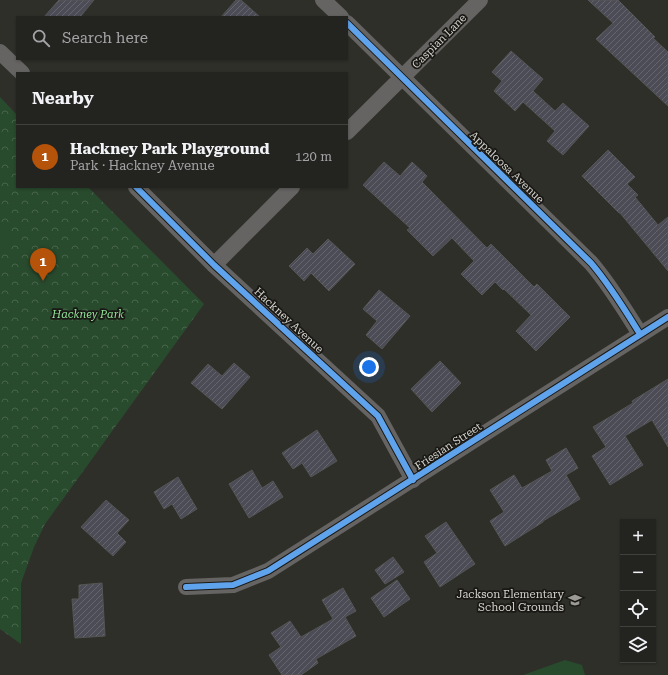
<!DOCTYPE html>
<html lang="en">
<head>
<meta charset="utf-8">
<style>
	body { margin:0; font-family:"Roboto Serif",serif; background:#2b2b29; color:#f1f3f6 }
	.controls { position:absolute; right:12px; bottom:12px; display:grid; overflow:hidden; border-radius:0px; box-shadow:0 1px 3px #0004 }
	.controls button { width:36px; height:36px; display:grid; place-items:center; padding:0; border:0; border-bottom:1px solid #40403e; background:#232320; color:#f1f3f6; font:20px sans-serif }
	.you { position:absolute; left:369px; top:367px; width:14px; height:14px; margin:-10px; border:3px solid #fff; border-radius:50%; background:#1a73e8; box-shadow:0 0 0 6px #1a73e833 }
	.badge { display:grid; place-items:center; width:26px; height:26px; border-radius:50%; background:#b45309; color:#fff; font-size:13px; font-weight:700 }
	.pin { position:absolute; translate:-50% -33px; filter:drop-shadow(0 1px 2px #0008) }
	.pin::after { content:''; position:absolute; top:21px; width:14px; height:12px; background:inherit; clip-path:polygon(0 0,100% 0,50% 100%) }
	.list { margin:0; padding:0; list-style:none }
	h2 { display:flex; justify-content:space-between; align-items:center; height:52px; margin:0; padding:0 16px; font-size:17px }
	h2 small { font-size:13px; font-weight:400; color:#a3a4a5 }
	.list li { display:grid; grid-template-columns:26px 1fr auto; gap:12px; align-items:center; box-sizing:border-box; height:64px; padding:0 16px; border-top:1px solid #40403e }
	.list b { display:block; font-size:15px; white-space:nowrap }
	.list p { margin:0; font-size:13px; white-space:nowrap; color:#a3a4a5 }
	.list em { font-size:13px; font-style:normal; color:#a3a4a5 }
	.icon { flex:none; width:22px; height:22px; fill:none; stroke:currentColor; stroke-width:2; stroke-linecap:round; stroke-linejoin:round }
	.map { position:relative; flex:none; width:668px; height:675px; overflow:hidden }
	.search { position:absolute; background:#232320; box-shadow:0 1px 3px #0004; left:16px; top:16px; width:332px; height:44px; display:flex; align-items:center; gap:10px; box-sizing:border-box; padding:0 14px; border-radius:0px; color:#a3a4a5; font-size:15px }
	.panel { position:absolute; background:#232320; box-shadow:0 1px 3px #0004; left:16px; top:72px; width:332px; height:116px; border-radius:0px }
	.map>svg:first-child { display:block }
	.forest { fill:url(#forest-crowns) }
	.pitch { fill:#294b2d }
	.building { fill:url(#building-hatch); stroke:#545554 }
	.lines { fill:none; stroke-linecap:round; stroke-linejoin:round }
	.street { stroke:#656463; stroke-width:16 }
	.cycleway-casing { stroke:#191814; stroke-width:8 }
	.cycleway { stroke:#60a3ed; stroke-width:6 }
	.labels { text-anchor:middle; stroke-width:3.5; stroke-linejoin:round; paint-order:stroke }
	.street-label { font-size:11px; fill:#d5d4ce; stroke:#191814 }
	.park-label { font-size:11px; font-style:italic; fill:#91e59a; stroke:#191814 }
	.poi-label { font-size:11px; fill:#d5d4ce; stroke:#191814; text-anchor:end }
</style>
</head>
<body>
<div class="map">
<svg width="668" height="675" viewBox="0 0 668 675">
	<defs>
		<pattern id="forest-crowns" width="20" height="18" patternUnits="userSpaceOnUse"><rect width="20" height="18" fill="#294b2d"/><path d="M2 6a3 3 0 1 1 6 0M12 15a3 3 0 1 1 6 0" fill="none" stroke="#47644a"/></pattern>
		<pattern id="building-hatch" width="6" height="6" patternUnits="userSpaceOnUse"><rect width="6" height="6" fill="#4c4c57"/><path d="M-1 1l2-2M0 6l6-6M5 7l2-2" fill="none" stroke="#65656e"/></pattern>
	</defs>
	<rect width="100%" height="100%" fill="#2f2f2a"/>
	<!-- forest -->
	<path class="forest" d="M0,97L17,115V187H88L204,304L45,524L34,547L21,583V644L0,629Z"/>
	<!-- pitch -->
	<g class="pitch">
		<path d="M0,223L13,243L0,251Z"/>
		<path d="M565,660L582,665L585,675H523Z"/>
	</g>
	<!-- building -->
	<g class="building">
		<path d="M59,0H94L80,17H44Z"/>
		<path d="M236,0H241L260,17H221Z"/>
		<path d="M588,0H618L655,37L653,38L668,52V106L596,39L613,23Z"/>
		<path d="M511,51L543,79L533,91L555,111L563,103L589,126L563,155L547,141L555,131L523,102L515,111L494,91L502,81L492,72Z"/>
		<path d="M608,150L635,177L627,184L638,195L635,197L658,225L668,217V271L620,213H619L582,176Z"/>
		<path d="M384,162L400,176L412,162L427,176L422,182L487,248L491,244L534,287L537,284L570,317L536,351L516,331L531,315L504,289L503,290L495,282L482,295L461,274L474,261L452,238L433,256L407,230L410,228L363,185Z"/>
		<path d="M328,239L355,264L329,291L311,273L304,281L289,266L307,248L313,254Z"/>
		<path d="M379,290L410,316L382,349L366,335L377,321L363,309Z"/>
		<path d="M440,361L461,383L432,412L411,389Z"/>
		<path d="M234,363L250,377L222,409L191,383L208,364L222,376Z"/>
		<path d="M668,379V447L652,420L625,436L643,465L610,485L592,456L606,447L593,427L633,403L632,401Z"/>
		<path d="M317,430L337,461L311,477L302,463L293,469L282,453Z"/>
		<path d="M566,448L578,468L566,475L580,499L543,521V522L505,546L490,521L504,512L490,490L514,475L522,488L552,471L546,460Z"/>
		<path d="M252,470L262,488L273,481L283,497L249,518L229,484Z"/>
		<path d="M178,477L197,509L181,519L172,504L164,509L154,492Z"/>
		<path d="M106,500L129,520L117,533L126,542L113,556L81,527Z"/>
		<path d="M446,522L475,564L440,587L424,562L437,553L425,536Z"/>
		<path d="M393,557L404,572L385,584L375,570Z"/>
		<path d="M397,580L410,599L384,617L371,598Z"/>
		<path d="M102,583L105,636L75,638L72,599H79V585Z"/>
		<path d="M343,588L356,611L345,617L356,636L316,659L318,663L301,675H282L269,655L281,647L271,633L290,621L301,637L333,619L322,600Z"/>
	</g>
	<g class="lines">
		<!-- street -->
		<g class="street">
			<path d="M323,0L341,17"/>
			<path d="M347,23L591,263C610,285 625,310 640,334"/>
			<path d="M0,52L22,73"/>
			<path d="M347,132L480,0"/>
			<path d="M136,187L214,265L378,416L413,480"/>
			<path d="M214,265L292,187"/>
			<path d="M186,587L233,585L268,571L668,317"/>
		</g>
		<!-- cycleway casing -->
		<g class="cycleway-casing">
			<g id="cycleway">
				<path d="M347,23L591,263C610,285 625,310 640,334"/>
				<path d="M136,187L214,265L378,416L413,480"/>
				<path d="M186,587L233,585L268,571L668,317"/>
			</g>
		</g>
		<!-- cycleway -->
		<use href="#cycleway" class="cycleway"/>
	</g>
	<!-- icons -->
	<defs>
		<g id="school-bare" transform="scale(1.08)"><path d="M0-5L7-2L0 1L-7-2ZM-4 1L0 2.5L4 1V4Q0 6-4 4Z" fill="#9b9a95" stroke="#191814" stroke-width="2.5" paint-order="stroke"/></g>
	</defs>
	<g fill-rule="evenodd">
		<use href="#school-bare" x="575" y="600"/>
	</g>
	<g class="labels">
		<!-- street labels -->
		<g class="street-label">
			<text transform="translate(439 41) rotate(-45)" y="4">Caspian Lane</text>
			<text transform="translate(507 167) rotate(44)" y="4">Appaloosa Avenue</text>
			<text transform="translate(289 320) rotate(43)" y="4">Hackney Avenue</text>
			<text transform="translate(448 446) rotate(-33)" y="4">Friesian Street</text>
		</g>
		<!-- park labels -->
		<g class="park-label">
			<text x="88" y="318">Hackney Park</text>
		</g>
		<!-- poi labels -->
		<g class="poi-label">
			<text x="564" y="598">Jackson Elementary<tspan x="564" dy="13">School Grounds</tspan></text>
		</g>
	</g>
</svg>
<div class="controls">
<button>+</button>
<button>−</button>
<button><svg class="icon" aria-label="locate" viewBox="0 0 24 24"><circle cx="12" cy="12" r="6"/><path d="M12 2v4M12 18v4M2 12h4M18 12h4"/></svg></button>
<button><svg class="icon" aria-label="layers" viewBox="0 0 24 24"><path d="M12 4l9 5-9 5-9-5zM3 14l9 5 9-5"/></svg></button>
</div>
<div class="you"></div>
<div class="pin badge" style="left:43px;top:281px">1</div>
<div class="search"><svg class="icon" aria-label="search" viewBox="0 0 24 24"><circle cx="10" cy="10" r="6"/><path d="M15 15l6 6"/></svg>Search here</div>
<section class="panel">
<h2>Nearby<small></small></h2>
<ul class="list">
<li><span class="badge">1</span><div><b>Hackney Park Playground</b><p>Park · Hackney Avenue</p></div><em>120 m</em></li>
</ul>
</section>
</div>
</body>
</html>
